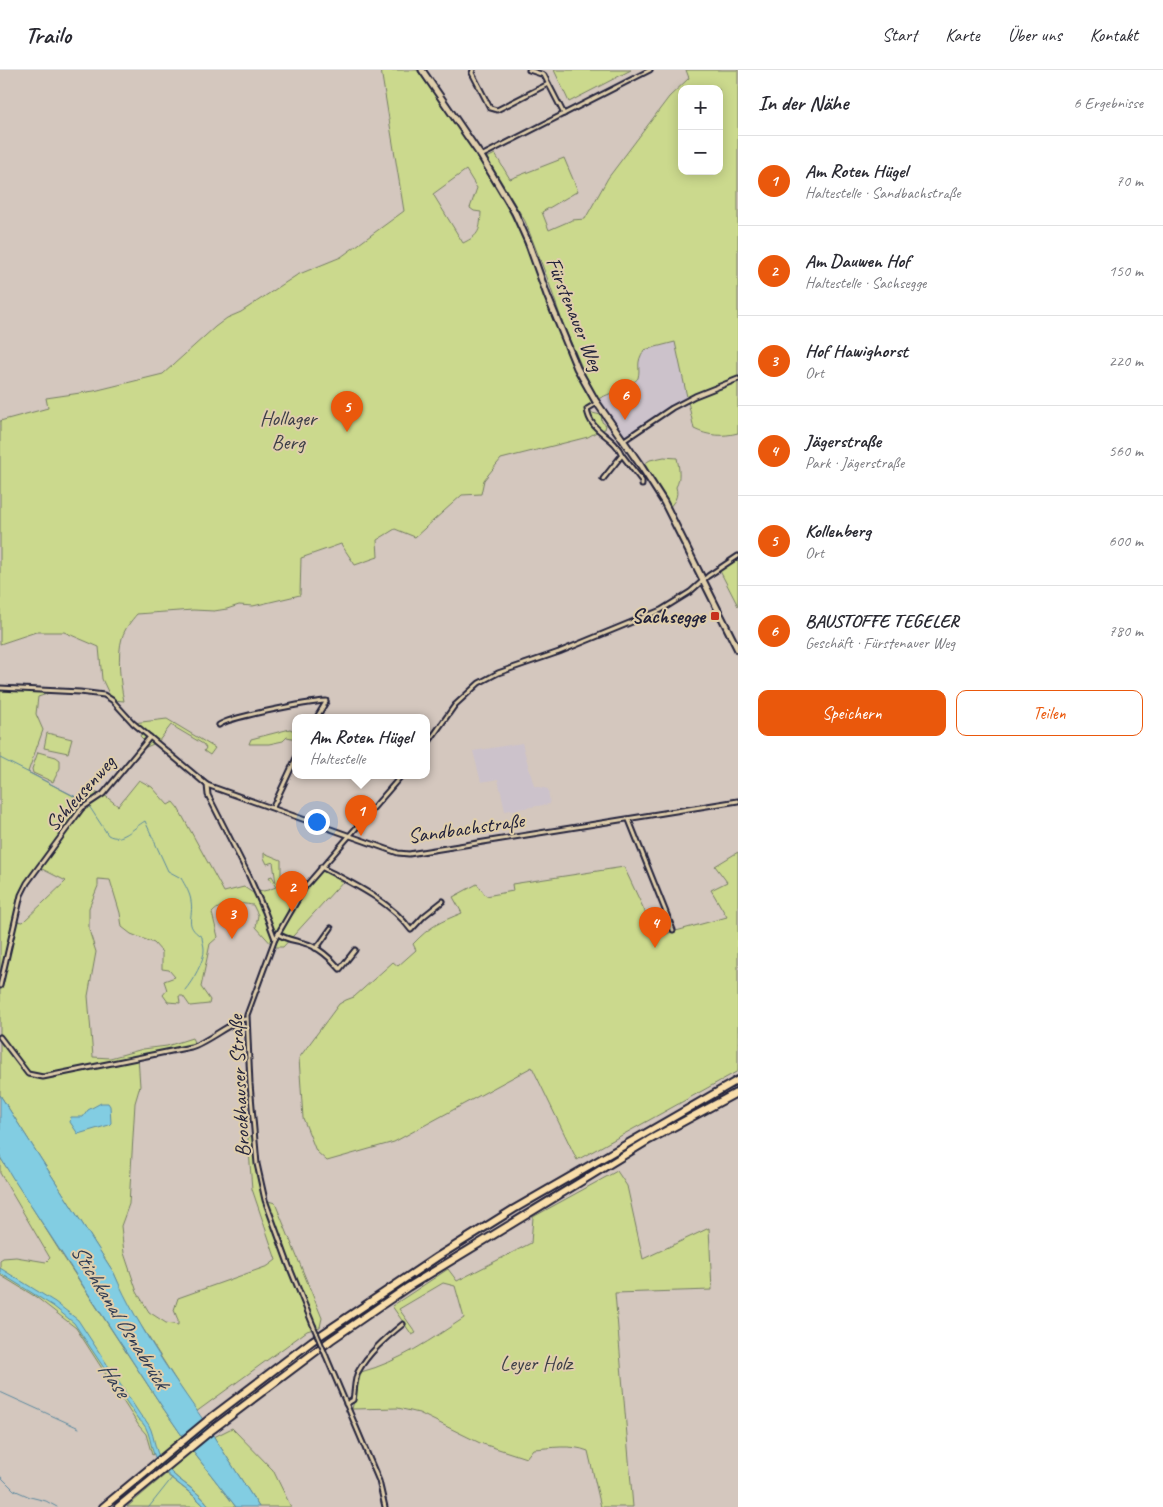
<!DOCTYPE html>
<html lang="de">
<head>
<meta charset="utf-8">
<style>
	body { margin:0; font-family:Caveat,sans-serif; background:#f7f7f7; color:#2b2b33 }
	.controls { position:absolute; right:15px; top:15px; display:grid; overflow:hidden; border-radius:10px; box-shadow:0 2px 12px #0003 }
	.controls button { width:45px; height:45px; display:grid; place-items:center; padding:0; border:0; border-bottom:1px solid #e1e1e2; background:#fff; color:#2b2b33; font:25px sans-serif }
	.you { position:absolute; left:316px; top:751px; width:18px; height:18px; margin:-12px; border:4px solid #fff; border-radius:50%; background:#1a73e8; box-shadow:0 0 0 8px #1a73e833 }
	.badge { display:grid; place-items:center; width:32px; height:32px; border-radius:50%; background:#ea580c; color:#fff; font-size:16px; font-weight:700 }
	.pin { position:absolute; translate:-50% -41px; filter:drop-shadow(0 1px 2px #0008) }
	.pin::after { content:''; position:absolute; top:26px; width:18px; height:15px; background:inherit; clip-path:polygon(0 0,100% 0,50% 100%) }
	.popup { position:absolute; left:292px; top:644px; width:138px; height:65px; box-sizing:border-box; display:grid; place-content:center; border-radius:10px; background:#fff; filter:drop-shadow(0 1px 4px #0005); font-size:16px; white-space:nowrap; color:#7c7c81 }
	.popup b { font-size:19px; color:#2b2b33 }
	.popup::after { content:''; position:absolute; left:50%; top:100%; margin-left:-10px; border:10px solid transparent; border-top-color:#fff }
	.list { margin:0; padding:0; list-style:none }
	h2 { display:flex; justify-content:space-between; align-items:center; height:65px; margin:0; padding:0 20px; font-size:21px }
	h2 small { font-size:16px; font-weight:400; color:#7c7c81 }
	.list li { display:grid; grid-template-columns:32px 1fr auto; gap:15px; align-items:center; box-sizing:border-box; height:90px; padding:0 20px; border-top:1px solid #e1e1e2 }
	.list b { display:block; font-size:19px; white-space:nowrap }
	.list p { margin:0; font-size:16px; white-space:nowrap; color:#7c7c81 }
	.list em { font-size:16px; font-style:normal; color:#7c7c81 }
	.actions { display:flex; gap:10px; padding:15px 20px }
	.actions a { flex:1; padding:11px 0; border:1px solid #ea580c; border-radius:10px; text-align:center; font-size:18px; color:#ea580c }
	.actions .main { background:#ea580c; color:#fff }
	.map { position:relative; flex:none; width:738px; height:1437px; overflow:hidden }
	header { display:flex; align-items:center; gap:30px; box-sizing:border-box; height:70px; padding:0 25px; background:#fff; border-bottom:1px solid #e1e1e2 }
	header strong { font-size:24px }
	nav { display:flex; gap:28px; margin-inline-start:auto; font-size:18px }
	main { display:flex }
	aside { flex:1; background:#fff }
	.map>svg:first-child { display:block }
	.built { fill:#ccc2cb }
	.green { fill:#cbd98d; stroke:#767e64; fill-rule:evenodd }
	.water { fill:#82cde2; stroke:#5c899f }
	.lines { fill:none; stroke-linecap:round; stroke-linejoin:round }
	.stream { stroke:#5c899f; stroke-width:1 }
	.street-casing { stroke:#22223b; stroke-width:7 }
	.secondary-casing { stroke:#22223b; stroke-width:9 }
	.highway-casing { stroke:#22223b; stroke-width:10 }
	.street { stroke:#dfceab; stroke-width:3 }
	.secondary { stroke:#dfceab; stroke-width:5 }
	.highway { stroke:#f9deab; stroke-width:6 }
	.street-bridge-casing { stroke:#22223b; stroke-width:7; stroke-linecap:butt }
	.street-bridge { stroke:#dfceab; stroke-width:3 }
	.poi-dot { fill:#c8321e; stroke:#dfceab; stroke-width:2 }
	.labels { text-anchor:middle; stroke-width:4; stroke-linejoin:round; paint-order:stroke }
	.street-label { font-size:21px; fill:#22223b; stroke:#dfceab }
	.park-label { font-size:21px; fill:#3b3d47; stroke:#dfceab }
	.poi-label { font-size:21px; font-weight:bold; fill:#22223b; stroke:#dfceab; text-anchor:end }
	.water-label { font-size:22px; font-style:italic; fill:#303c54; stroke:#dfceab }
</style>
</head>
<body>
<header>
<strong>Trailo</strong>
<nav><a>Start</a><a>Karte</a><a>Über uns</a><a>Kontakt</a></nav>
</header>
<main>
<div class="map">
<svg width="738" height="1437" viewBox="0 0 738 1437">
	<rect width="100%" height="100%" fill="#d4c7be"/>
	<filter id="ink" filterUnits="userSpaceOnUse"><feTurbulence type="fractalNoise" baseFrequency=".02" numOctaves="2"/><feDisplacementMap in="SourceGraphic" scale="10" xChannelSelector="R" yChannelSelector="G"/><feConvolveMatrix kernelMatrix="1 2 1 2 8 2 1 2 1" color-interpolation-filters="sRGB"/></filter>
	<g filter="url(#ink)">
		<!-- built -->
		<g class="built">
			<path d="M676,272L689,330L672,338L623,371L595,330L617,319L634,313L638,307L639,288L644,280Z"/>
			<path d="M522,673L534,716L548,719L550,734L505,741L498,709L481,712L473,681Z"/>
		</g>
		<!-- green -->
		<g class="green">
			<path d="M381,0H417C457,57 500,113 526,178L531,179L570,283L597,333L587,339L588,342L601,345L602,352L606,355L605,359L600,360L588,367L501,389L484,410L481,424L462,425L415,467L395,459L377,470L378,487L355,495L341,474L301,488L300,525L253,536L239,535L227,539L214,541L193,540L137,544C131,551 125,558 122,568C117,585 120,613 124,631L112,630L102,609L99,577L64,562H36L0,574V351L48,338L46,328L94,321L163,304L215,257L227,248L241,242L297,205L341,187L404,141ZM466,100L477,118L470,138L474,141L481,142C480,160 480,165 463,173L433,124Z"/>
			<path d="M554,0H631L569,32Z"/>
			<path d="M686,0H738V363C723,367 708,366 694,359L675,272L644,280C635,294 641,297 638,308C635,314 606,325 598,329L583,300L563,254L548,210L525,151L487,88L495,84L510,109L564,88L578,121L542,142L549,160L572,150L585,149L608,108L669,27L689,8ZM682,19H719V101H682Z"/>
			<path d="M664,387L677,388C679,397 681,409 676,417C679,427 674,432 668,439L641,396L650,390Z"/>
			<path d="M738,486V536L719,499Z"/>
			<path d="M0,618L59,620L38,627L36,644L43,660L28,702L79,729L91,722L103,724L118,736L139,710L152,717L168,735L173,732L178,738L224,822L244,817L253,823L268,820L276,817L269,807L272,806L276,813L273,792L267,794L264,788V783L281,790V815C305,824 307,814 321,797L345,809L283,877H274L256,857L258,845L253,835C239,833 223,831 212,843L218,867L210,874L201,917L210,930L209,934L190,936L183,926H179L180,933L168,932L163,925L167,920L164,911L175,907L169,900L162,899V882L154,873L131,864L122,857L120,843L110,810L98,809V816L89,838V860L96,882L88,926L93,987L110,988L143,979L167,976L192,968L195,974L179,980L138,987L140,1016L135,1033L129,1134L121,1156L124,1183L137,1222L149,1242L166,1253L178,1255V1250L174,1240L178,1228L268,1196L276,1190L252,1119L248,1068L254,1063L257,1094L265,1130L275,1133L322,1248L320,1257L307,1261L196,1342L126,1232L114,1203L0,1025ZM38,797L66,811L23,852L16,851L24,822Z"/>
			<path d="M167,649L215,678L210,685L204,681L206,678L203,674L171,655L158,672L137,681L145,671L140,666L143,661L133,653Z"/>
			<path d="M290,659L296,662V669L287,667L283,671L269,674H249L251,669Z"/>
			<path d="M47,663L72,669L68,683L44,678Z"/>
			<path d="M38,682L56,687L60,690V698L53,712L33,703L32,699Z"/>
			<path d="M738,782V1001L577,1090L532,997L394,1072L327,1091L316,1081L303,1048L299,988L339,934L346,930L354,927L393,892L398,896L416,880L413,874C430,856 440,852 462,843L453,827L477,814L486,826L513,821L512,814L624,797L655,863L663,862L665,864L727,847L711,820L727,812L715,796Z"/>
			<path d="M0,1087L59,1180L163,1338L194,1383L236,1437H210C194,1414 169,1410 157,1382L152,1385L146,1364L139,1356L76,1258L36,1227L0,1205V1190L3,1188L16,1187L46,1192L50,1188L0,1103Z"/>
			<path d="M617,1101L627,1116L643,1189L709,1158L712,1220L615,1223L633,1437H601L588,1381C571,1374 551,1378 533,1379L526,1388L480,1373L419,1343L398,1338L352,1339L361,1302C399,1292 432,1269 464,1248L455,1216L443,1213L399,1239L416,1263L412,1265L392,1236L448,1199L457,1211L531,1173L533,1147Z"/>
			<path d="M232,1358L273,1400L291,1437H259L214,1367Z"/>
			<path d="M166,1404L195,1427L205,1437H127Z"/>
		</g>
		<!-- water -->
		<g class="water">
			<path d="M0,1025L114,1203C139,1260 178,1314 214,1365V1367L259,1437H236L194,1383L163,1338L14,1110L0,1087Z"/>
			<path d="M101,1033H108L110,1036L111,1053L109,1055L78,1064L70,1052L71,1047H83L88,1040Z"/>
			<path d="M0,1198L55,1232L78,1250L141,1346C155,1356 152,1374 160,1388C172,1410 196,1417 210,1437H205C190,1419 170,1412 157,1391C149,1378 152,1358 138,1349L74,1253L53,1236L0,1203Z"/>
		</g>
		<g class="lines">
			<!-- stream -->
			<g class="stream">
				<path d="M0,688L84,731"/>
				<path d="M89,736L108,765C122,773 133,758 145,751L168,801L181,808C185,815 190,823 191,831C194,848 183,855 202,867C202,871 204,875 204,879C205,890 192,912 185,920"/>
				<path d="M0,1322L79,1358"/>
				<path d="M0,1406L14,1420L30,1427L46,1431L57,1437"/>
				<path d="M149,1437L172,1408"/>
			</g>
			<!-- street casing -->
			<g class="street-casing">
				<g id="street">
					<path d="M473,0L472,3L490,38L497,40L548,14"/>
					<path d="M529,0L544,5L564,44"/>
					<path d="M481,86L650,0"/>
					<path d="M597,333L587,339C590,363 614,365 622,385L603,409"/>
					<path d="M623,371L672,338L695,326L738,309"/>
					<path d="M622,385L642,411V415"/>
					<path d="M0,618L80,622L104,625L112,630L133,653L207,715L398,783L409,784L738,731"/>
					<path d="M317,647L326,632"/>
					<path d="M219,655C229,647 309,632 326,631"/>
					<path d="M426,676L455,635L479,613L498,603L559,582L661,540L690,522L708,506L738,486"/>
					<path d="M207,715L208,725L249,806L265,842L275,869"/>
					<path d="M273,737L296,688"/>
					<path d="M629,750L673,860"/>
					<path d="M321,797C353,814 389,830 411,860L424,846L443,831"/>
					<path d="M278,864C287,870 294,870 304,873C317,876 332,889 340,899L355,880"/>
					<path d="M315,878L319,875L331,858"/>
					<path d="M0,916L21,825L27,813L82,738L103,724L150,667"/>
					<path d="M0,967L28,1004L43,1007L191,977C208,972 233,950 246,949"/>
					<path d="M313,1255L289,1196L265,1130L257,1094L250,1014L247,945L275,869L305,817L402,705"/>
					<path d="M326,1286L379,1411L385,1437"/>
					<path d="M346,1334L353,1330C355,1320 354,1311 358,1302C368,1283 387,1267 403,1254"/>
				</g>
			</g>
			<!-- secondary casing -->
			<g class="secondary-casing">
				<path id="secondary" d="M422,0L481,86L515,143L528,172L547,225L577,298L595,330L641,396L664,432L738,580"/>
			</g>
			<!-- highway casing -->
			<g class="highway-casing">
				<g id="highway">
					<path d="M103,1437L208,1350L312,1271L437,1187L514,1139L738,1010"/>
					<path d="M118,1437L213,1359L331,1270L408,1217L649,1070L738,1022"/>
				</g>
			</g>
			<!-- street -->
			<use href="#street" class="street"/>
			<!-- secondary -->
			<use href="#secondary" class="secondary"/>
			<!-- highway -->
			<use href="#highway" class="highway"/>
			<!-- street-bridge casing -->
			<g class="street-bridge-casing">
				<path id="street-bridge" d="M313,1255L326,1286"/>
			</g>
			<!-- street-bridge -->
			<use href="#street-bridge" class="street-bridge"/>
		</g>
	</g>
	<!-- markers -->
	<rect class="poi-dot" x="710" y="541" width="10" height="10" rx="2.5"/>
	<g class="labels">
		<!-- street labels -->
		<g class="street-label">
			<text transform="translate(575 244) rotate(68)" y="7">Fürstenauer Weg</text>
			<text transform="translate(80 723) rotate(-48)" y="7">Schleusenweg</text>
			<text transform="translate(466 758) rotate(-8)" y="7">Sandbachstraße</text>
			<text transform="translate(239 1016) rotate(-93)" y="7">Brockhauser Straße</text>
		</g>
		<!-- park labels -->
		<g class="park-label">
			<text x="288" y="355">Hollager<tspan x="288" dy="24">Berg</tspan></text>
			<text x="536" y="1300">Leyer Holz</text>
		</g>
		<!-- poi labels -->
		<g class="poi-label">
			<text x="705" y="553">Sachsegge</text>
		</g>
		<!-- water labels -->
		<g class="water-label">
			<text transform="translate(121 1246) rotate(58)" y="8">Stichkanal Osnabrück</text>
			<text transform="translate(115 1309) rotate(55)" y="8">Hase</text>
		</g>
	</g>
</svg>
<div class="controls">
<button>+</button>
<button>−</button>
</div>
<div class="you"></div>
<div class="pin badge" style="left:361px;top:766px">1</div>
<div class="popup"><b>Am Roten Hügel</b>Haltestelle</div>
<div class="pin badge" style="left:292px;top:842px">2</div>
<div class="pin badge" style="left:232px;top:869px">3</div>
<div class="pin badge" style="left:655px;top:878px">4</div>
<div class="pin badge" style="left:347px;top:362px">5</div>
<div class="pin badge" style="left:625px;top:350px">6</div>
</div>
<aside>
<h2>In der Nähe<small>6 Ergebnisse</small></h2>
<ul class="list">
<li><span class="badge">1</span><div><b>Am Roten Hügel</b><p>Haltestelle · Sandbachstraße</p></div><em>70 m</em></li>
<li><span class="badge">2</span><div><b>Am Dauwen Hof</b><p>Haltestelle · Sachsegge</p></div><em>150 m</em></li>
<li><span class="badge">3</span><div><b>Hof Hawighorst</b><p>Ort</p></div><em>220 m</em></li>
<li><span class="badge">4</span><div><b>Jägerstraße</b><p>Park · Jägerstraße</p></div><em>560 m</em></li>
<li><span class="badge">5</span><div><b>Kollenberg</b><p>Ort</p></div><em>600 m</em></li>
<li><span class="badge">6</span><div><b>BAUSTOFFE TEGELER</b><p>Geschäft · Fürstenauer Weg</p></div><em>780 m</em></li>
</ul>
<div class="actions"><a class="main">Speichern</a><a>Teilen</a></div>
</aside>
</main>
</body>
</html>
